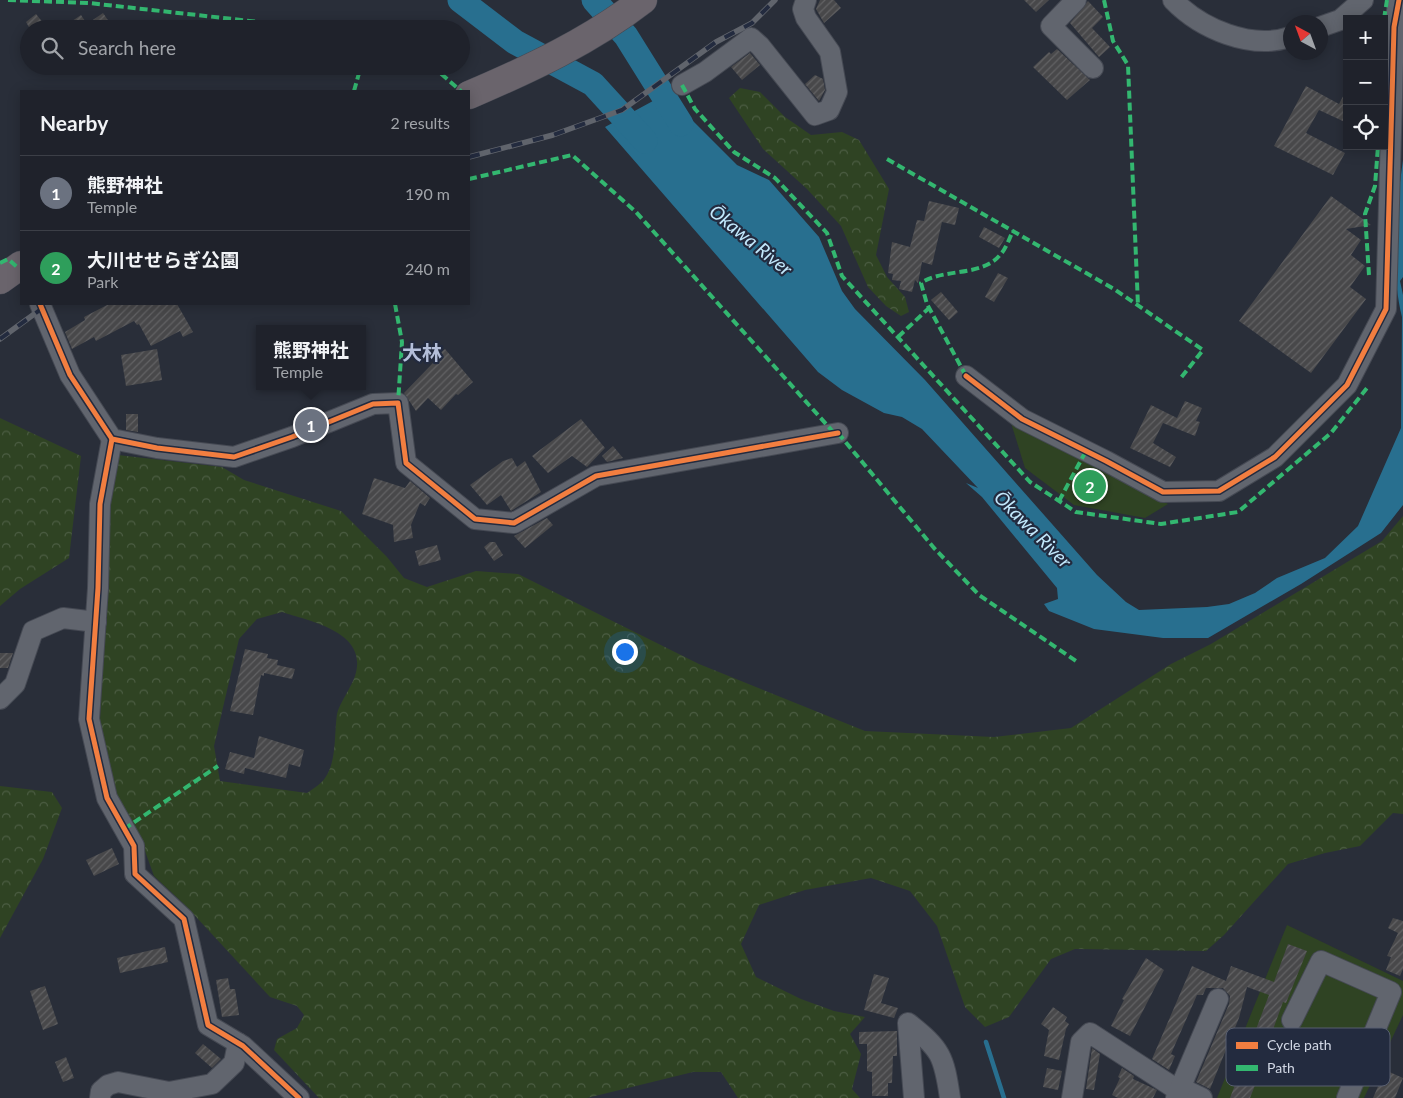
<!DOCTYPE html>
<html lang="en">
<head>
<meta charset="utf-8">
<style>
	body { margin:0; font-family:Lato,"Noto Sans JP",sans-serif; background:#272a33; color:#f1f3f6 }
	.controls { position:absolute; right:15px; top:15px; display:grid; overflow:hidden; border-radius:0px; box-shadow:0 2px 12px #0003 }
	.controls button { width:45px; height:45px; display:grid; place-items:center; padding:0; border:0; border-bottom:1px solid #3c3f47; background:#1f222b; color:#f1f3f6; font:25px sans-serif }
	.compass { position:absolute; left:1283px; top:15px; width:45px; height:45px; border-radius:50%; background:#1f222b; box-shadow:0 2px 12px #0003; rotate:319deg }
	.you { position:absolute; left:624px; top:651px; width:18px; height:18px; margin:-12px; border:4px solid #fff; border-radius:50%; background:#1a73e8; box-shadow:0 0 0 8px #1a73e833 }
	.badge { display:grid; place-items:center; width:32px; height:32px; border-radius:50%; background:#bca0f2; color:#fff; font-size:16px; font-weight:700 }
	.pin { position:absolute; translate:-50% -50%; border:2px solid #fff; box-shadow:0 1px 5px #0006 }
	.popup { position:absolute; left:256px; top:325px; width:110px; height:65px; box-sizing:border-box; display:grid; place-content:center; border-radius:0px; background:#1f222b; filter:drop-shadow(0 1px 4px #0005); font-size:16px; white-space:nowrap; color:#a1a4a9 }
	.popup b { font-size:19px; color:#f1f3f6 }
	.popup::after { content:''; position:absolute; left:50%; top:100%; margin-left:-10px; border:10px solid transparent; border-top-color:#1f222b }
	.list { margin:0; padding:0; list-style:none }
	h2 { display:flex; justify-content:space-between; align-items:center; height:65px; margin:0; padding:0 20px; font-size:21px }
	h2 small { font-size:16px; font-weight:400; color:#a1a4a9 }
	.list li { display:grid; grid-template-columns:32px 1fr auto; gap:15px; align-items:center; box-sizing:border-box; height:75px; padding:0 20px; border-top:1px solid #3c3f47 }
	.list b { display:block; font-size:19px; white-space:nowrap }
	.list p { margin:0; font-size:16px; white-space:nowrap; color:#a1a4a9 }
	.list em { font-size:16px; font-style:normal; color:#a1a4a9 }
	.icon { flex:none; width:28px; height:28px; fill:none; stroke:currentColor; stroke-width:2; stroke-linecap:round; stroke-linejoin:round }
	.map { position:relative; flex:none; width:1403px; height:1098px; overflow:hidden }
	.search { position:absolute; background:#1f222b; box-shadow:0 2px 12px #0003; left:20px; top:20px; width:450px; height:55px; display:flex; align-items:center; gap:12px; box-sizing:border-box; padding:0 18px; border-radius:28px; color:#a1a4a9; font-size:19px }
	.panel { position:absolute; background:#1f222b; box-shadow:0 2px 12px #0003; left:20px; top:90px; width:450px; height:215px; border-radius:0px }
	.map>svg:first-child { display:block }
	.forest { fill:url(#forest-crowns); fill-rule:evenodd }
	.park { fill:#2f4323 }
	.water { fill:#286f8f }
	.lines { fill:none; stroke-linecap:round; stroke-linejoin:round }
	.stream { stroke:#286f8f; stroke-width:4.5 }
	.river { stroke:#286f8f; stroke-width:25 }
	.building { fill:url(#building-hatch) }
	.minor-casing { stroke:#454953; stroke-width:22 }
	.highway-casing { stroke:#454953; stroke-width:29 }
	.minor { stroke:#61656e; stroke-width:20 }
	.highway { stroke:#6a646c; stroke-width:28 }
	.rail-casing { stroke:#60646c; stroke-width:5.5 }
	.rail { stroke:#232b3f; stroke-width:4; stroke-dasharray:11; stroke-linecap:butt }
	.quiet { stroke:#33b770; stroke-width:4; stroke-dasharray:8 4; stroke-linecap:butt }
	.cycleway-casing { stroke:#232b3f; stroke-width:8 }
	.cycleway { stroke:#f27e40; stroke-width:5 }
	.labels { text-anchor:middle; stroke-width:4.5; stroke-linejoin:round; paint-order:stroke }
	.water-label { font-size:19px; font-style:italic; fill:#c2e8fc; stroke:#232b3f }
	.quarter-label { font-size:20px; font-weight:bold; fill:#b4bfda; stroke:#232b3f }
	.key { fill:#232b3f; stroke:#585f71; stroke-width:1 }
	.key-label { font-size:14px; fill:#d2d8e5 }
</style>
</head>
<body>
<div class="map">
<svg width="1403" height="1098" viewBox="0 0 1403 1098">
	<defs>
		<pattern id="forest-crowns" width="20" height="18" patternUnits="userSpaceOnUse" patternTransform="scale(1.25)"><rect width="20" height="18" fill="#2f4323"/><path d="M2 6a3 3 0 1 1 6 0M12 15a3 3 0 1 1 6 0" fill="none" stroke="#4c5d43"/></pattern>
		<pattern id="building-hatch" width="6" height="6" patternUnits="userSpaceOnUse" patternTransform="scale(1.25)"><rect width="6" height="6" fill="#48484a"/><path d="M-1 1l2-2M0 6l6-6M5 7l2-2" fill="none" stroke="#626264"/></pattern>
	</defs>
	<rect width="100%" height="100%" fill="#292e39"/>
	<!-- forest -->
	<g class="forest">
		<path d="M740,88L760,92L785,117L811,135L842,132L859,140L889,189L876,255L887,277L905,297L909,312L901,316L886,306L868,287L841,226L807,189L763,149L729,98Z"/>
		<path d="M0,418L81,456L69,558L20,589L0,606Z"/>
		<path d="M118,455L222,467L244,480L341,511L387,557L404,578L427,587L476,571L518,574L699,664L865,731L994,737L1071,728L1171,664L1211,644L1382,541L1403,516V814L1393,813L1360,846L1325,853L1288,864L1224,935L1206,951L1075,949L1051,959L1009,1017L985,1027L965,1007L937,926L910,891L871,878L805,890L759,905L741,944L756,977L801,999L834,1011L865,1017L850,1034L861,1054L852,1089L860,1098H738L721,1072H693L587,1098H319L274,1050L277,1039L297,1028L304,1015L297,1006L270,997L185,905L154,876L145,851L115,794L100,721L109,514ZM282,612C312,622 369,632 355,676C351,688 339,704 337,714C334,734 337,761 325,778C321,784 313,789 307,793L220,781L214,746L239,639L257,619Z"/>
		<path d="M0,786L52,792L62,808L43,859L0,938Z"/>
	</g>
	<!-- park -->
	<g class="park">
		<path d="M1011,423L1168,504L1145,518L1074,505L1025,468Z"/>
		<path d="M1287,925L1403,981V1015L1364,1098H1217Z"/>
	</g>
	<!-- water -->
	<path class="water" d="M675,89L674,98L687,115L737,165L769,180L819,237L842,291L855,309L925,380L1097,575L1126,602L1139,610L1207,607L1229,604L1255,593L1277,578L1325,558L1358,526L1401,428L1402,317C1390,269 1396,209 1403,160V277L1400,281L1403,295V505L1381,533L1301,584L1208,638H1163L1094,629L1049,611L1044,604L1058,599L1057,588L982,497L966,483L978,488L922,429L902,417L884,413L842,390L818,372L605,127Z"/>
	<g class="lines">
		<!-- stream -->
		<path class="stream" d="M986,1042L1004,1098"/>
		<!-- river -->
		<g class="river">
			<path d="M460,0L515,42L593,84L645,141"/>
			<path d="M594,0L626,36L681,124"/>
		</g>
	</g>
	<!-- building -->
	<g class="building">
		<path d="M820,0H834L841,8L824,23L816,9Z"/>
		<path d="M1024,0H1049L1036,12Z"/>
		<path d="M1088,1L1103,17L1092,28L1110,47L1099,57L1070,23Z"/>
		<path d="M103,13L114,29H60L81,15L87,24Z"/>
		<path d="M36,14L48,29H30L26,22Z"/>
		<path d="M1057,49L1090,80L1067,100L1033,67L1049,52L1051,54Z"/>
		<path d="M750,53L760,65L742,80L731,67Z"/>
		<path d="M815,75L823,79L825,90L819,101L805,84Z"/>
		<path d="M1306,86L1339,104L1347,89V123L1319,110L1306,133L1345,153L1333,175L1274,146Z"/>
		<path d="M1331,196L1371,225L1346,229L1361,240L1351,255L1365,266L1350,287L1366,299L1311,373L1239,321Z"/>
		<path d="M929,201L959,208L955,225L942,222L932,265L922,262L918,283L915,280L912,292L899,289L901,281L892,280L893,274L888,273L892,242L910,247L917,220L924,221Z"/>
		<path d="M984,227L1005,238L999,248L979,237Z"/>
		<path d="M998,273L1008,278L994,302L985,297Z"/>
		<path d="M941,292L958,312L949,320L931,300Z"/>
		<path d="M109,304H177L193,332L183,337L180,331L151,346L139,324L137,325L134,321L96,341L94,337L72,349L65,332L85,320L84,317Z"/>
		<path d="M157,349L162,380L126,386L121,355Z"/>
		<path d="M445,349L473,382L458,395L456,394L441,410L428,398L416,411L404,393L434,362L432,360Z"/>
		<path d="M1185,401L1202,408L1196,421L1200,422L1195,436L1163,423L1153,443L1176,457L1170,467L1130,448L1151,405L1177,418Z"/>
		<path d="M126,414H138V432L126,430Z"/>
		<path d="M581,419L605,448L587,467L572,456L548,473L532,456Z"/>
		<path d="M613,446L623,458L607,462L602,456Z"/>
		<path d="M512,458L517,467L525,461L541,492L511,511L501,495L487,505L470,485L503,461Z"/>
		<path d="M374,478L405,488L410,481L430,498L425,506L420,503L411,525L413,538L394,542L393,525L362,514Z"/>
		<path d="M547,518L553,525L525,548L514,536Z"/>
		<path d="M490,542H495L503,555L494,561L484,547Z"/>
		<path d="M437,545L441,560L419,566L415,551Z"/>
		<path d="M245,649L268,654L267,658L278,660L277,665L295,669L292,679L264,673V676L261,675L253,715L230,711Z"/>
		<path d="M0,653H13L8,668H0Z"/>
		<path d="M259,736L304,750L300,767L289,764L286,778L245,768L244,774L225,769L230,752L254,758Z"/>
		<path d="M112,848L119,864L94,876L86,860Z"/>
		<path d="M1393,918L1403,921V969L1400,976L1386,970L1391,957L1387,956L1398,933L1388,928Z"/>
		<path d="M1288,944L1307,951L1286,1003L1283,1002L1267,1046L1270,1047L1250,1098H1230L1269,995L1247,987L1239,1018L1210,1089L1196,1082L1229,1004L1230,996L1223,988H1206L1203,995H1197L1171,1054L1175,1056L1169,1070L1152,1059L1192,966L1226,981L1231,966L1274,982Z"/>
		<path d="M165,947L168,962L120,973L117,958Z"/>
		<path d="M1146,958L1164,970L1130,1036L1111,1026L1124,1000L1122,999Z"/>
		<path d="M874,974L889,978L881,1003L898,1008L894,1018L864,1010Z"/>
		<path d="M228,978L230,989H235L239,1015L222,1017L216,980Z"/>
		<path d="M45,986L58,1024L43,1030L30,991Z"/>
		<path d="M1053,1007L1067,1017L1065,1021L1069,1024L1066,1029L1059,1060L1044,1056L1049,1030L1041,1024Z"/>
		<path d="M897,1031V1056H893L892,1083H888V1096H872V1072L867,1071V1044H859V1032Z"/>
		<path d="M203,1044L221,1059L212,1068L195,1053Z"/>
		<path d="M1092,1048L1100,1054L1094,1090L1086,1089Z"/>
		<path d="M66,1057L74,1078L63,1082L55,1062Z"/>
		<path d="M1047,1068L1062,1071L1058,1090L1043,1087Z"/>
		<path d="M1122,1068L1134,1076L1133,1079L1157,1090L1153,1098H1118L1112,1095L1120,1078L1118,1077Z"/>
		<path d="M1385,1070L1403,1078L1395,1098H1373Z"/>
	</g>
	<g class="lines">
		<!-- minor casing -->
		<g class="minor-casing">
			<g id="minor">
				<path d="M1076,0L1051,26L1093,68"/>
				<path d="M1173,0C1201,29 1251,50 1290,37"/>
				<path d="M1320,27L1340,20L1363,0"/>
				<path d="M682,85L705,72L751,38L760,46L815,115L829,110L837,92L830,52L806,18L803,9L806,0"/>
				<path d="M40,304L70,375L112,439L157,448L234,457L292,437L373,404L398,403L406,463L475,519L514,523L596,476L838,433"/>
				<path d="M966,376L1022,419L1106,461L1163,492L1219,491L1275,457L1347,385L1386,309L1394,27L1399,0"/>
				<path d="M112,439L100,504L98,588L89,719L107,798L134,846L135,874L184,919L208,1025L243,1046L299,1098"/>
				<path d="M0,699L15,684L33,631L63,618L96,622"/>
				<path d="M1292,1020L1321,961L1391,992L1347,1098"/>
				<path d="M100,1098L101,1091L108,1085L118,1082L169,1092L212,1084L234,1063L238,1043"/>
				<path d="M914,1098L908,1023C941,1049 944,1056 950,1098"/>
				<path d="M1072,1098L1081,1042L1090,1033L1173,1087L1181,1088L1202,1098"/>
				<path d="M1176,1098L1218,999"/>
			</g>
		</g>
		<!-- highway casing -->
		<g class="highway-casing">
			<g id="highway">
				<path d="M469,95C530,69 590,41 643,0"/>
				<path d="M0,280L21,265"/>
			</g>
		</g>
		<!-- minor -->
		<use href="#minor" class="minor"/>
		<!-- highway -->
		<use href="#highway" class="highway"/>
		<!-- rail casing -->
		<g class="rail-casing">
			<g id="rail">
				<path d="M469,157L553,135L622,110L716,42L752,23L775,0"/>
				<path d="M0,339L48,304"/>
			</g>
		</g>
		<!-- rail -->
		<use href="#rail" class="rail"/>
		<!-- quiet -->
		<g class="quiet">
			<path d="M8,0L89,3L322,29"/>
			<path d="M1104,0L1113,41L1128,65L1138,306"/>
			<path d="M1384,19L1387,0"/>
			<path d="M432,66L461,91"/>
			<path d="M682,85L695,109L734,152L775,178L827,233L842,276L1030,482L1076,512L1161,524L1238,512L1331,433L1367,388"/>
			<path d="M354,91L361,66"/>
			<path d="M887,159L1114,289L1203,350L1180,379"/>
			<path d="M469,179L572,155L636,212L835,434"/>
			<path d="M0,263L8,259L17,267"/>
			<path d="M1369,275L1365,214L1375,186L1378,146"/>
			<path d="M395,304L402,342L398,403"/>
			<path d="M898,337L929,308"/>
			<path d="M966,376L927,304L921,283C943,268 982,277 1000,255C1006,249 1009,239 1013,231"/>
			<path d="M838,433L934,548L979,595L1076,661"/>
			<path d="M1059,501L1086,451"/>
			<path d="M124,829L218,766"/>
		</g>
		<!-- cycleway casing -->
		<g class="cycleway-casing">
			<g id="cycleway">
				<path d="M40,304L70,375L112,439L157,448L234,457L292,437L373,404L398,403L406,463L475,519L514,523L596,476L838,433"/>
				<path d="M966,376L1022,419L1106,461L1163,492L1219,491L1275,457L1347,385L1386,309L1394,27L1399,0"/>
				<path d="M112,439L100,504L98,588L89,719L107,798L134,846L135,874L184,919L208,1025L243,1046L299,1098"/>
			</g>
		</g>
		<!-- cycleway -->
		<use href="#cycleway" class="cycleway"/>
	</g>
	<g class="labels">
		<!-- water labels -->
		<g class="water-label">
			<text transform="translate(751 240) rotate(39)" y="7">Ōkawa River</text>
			<text transform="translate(1033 529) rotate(45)" y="7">Ōkawa River</text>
		</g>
		<!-- quarter labels -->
		<g class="quarter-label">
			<text x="422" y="360">大林</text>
		</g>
	</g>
	<!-- legend -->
	<rect x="1226" y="1028" width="164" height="58" rx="8" class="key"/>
	<rect x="1236" y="1042" width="22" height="7" fill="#f27e40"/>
	<rect x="1236" y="1065" width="22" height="6" fill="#33b770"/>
	<g class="key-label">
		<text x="1267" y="1050">Cycle path</text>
		<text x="1267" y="1073">Path</text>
	</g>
</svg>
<div class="controls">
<button>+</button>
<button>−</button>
<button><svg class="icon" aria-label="locate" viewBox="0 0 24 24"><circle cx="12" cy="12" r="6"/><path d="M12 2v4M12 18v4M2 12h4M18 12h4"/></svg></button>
</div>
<svg class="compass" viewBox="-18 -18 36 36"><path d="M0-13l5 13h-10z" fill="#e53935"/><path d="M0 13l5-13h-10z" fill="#a1a4a9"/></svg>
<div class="you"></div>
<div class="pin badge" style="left:311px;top:425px;background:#6b7280">1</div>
<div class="popup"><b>熊野神社</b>Temple</div>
<div class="pin badge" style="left:1090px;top:486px;background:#2e9e5b">2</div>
<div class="search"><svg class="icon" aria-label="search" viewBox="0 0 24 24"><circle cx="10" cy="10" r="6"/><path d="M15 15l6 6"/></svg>Search here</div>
<section class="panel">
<h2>Nearby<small>2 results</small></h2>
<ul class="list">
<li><span class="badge" style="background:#6b7280">1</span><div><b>熊野神社</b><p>Temple</p></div><em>190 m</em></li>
<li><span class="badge" style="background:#2e9e5b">2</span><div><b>大川せせらぎ公園</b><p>Park</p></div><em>240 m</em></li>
</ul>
</section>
</div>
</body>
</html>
